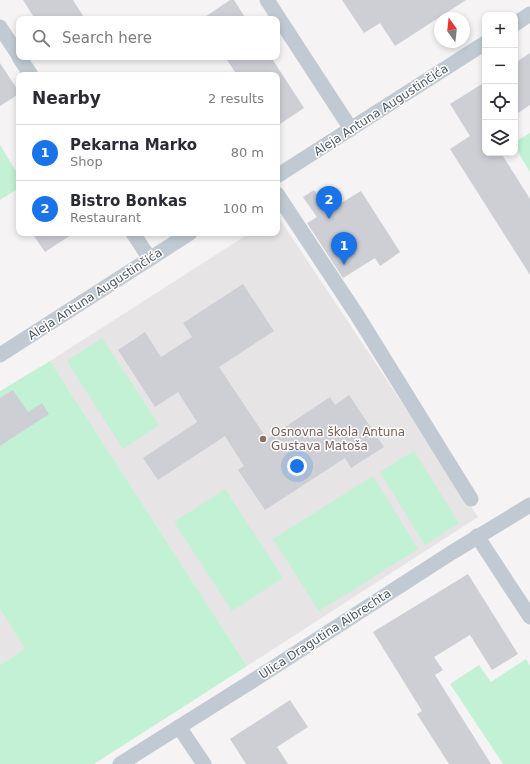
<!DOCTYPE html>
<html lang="en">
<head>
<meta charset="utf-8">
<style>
	body { margin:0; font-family:"DejaVu Sans",sans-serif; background:#f2f2f3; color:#2b2b33 }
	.controls { position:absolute; right:12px; top:12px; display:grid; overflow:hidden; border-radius:8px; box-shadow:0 2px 6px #0003 }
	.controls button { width:36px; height:36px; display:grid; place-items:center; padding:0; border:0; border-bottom:1px solid #e1e1e2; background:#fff; color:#2b2b33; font:20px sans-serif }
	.compass { position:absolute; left:434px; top:12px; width:36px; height:36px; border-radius:50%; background:#fff; box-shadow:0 2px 6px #0003; rotate:345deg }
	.you { position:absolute; left:297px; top:466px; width:14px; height:14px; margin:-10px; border:3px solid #fff; border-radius:50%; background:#1a73e8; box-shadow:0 0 0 6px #1a73e833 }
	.badge { display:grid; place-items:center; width:26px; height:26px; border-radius:50%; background:#1a73e8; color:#fff; font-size:13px; font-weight:700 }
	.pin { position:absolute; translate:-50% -33px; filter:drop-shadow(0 1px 2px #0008) }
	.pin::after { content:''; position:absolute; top:21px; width:14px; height:12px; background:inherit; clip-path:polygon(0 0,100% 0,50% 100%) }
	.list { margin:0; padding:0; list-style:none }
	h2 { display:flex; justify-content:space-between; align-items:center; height:52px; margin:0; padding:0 16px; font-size:17px }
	h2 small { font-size:13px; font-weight:400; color:#7c7c81 }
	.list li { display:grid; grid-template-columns:26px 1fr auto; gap:12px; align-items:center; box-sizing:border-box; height:56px; padding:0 16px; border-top:1px solid #e1e1e2 }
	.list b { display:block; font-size:15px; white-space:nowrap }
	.list p { margin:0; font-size:13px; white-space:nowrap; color:#7c7c81 }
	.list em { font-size:13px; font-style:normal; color:#7c7c81 }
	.icon { flex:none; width:22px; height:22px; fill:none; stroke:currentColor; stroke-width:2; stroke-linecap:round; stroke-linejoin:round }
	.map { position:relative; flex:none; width:530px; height:764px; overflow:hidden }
	.search { position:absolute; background:#fff; box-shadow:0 2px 6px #0003; left:16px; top:16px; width:264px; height:44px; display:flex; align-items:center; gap:10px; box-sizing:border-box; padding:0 14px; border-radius:8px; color:#7c7c81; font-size:15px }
	.panel { position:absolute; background:#fff; box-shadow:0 2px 6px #0003; left:16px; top:72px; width:264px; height:164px; border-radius:8px }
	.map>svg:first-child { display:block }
	.education { fill:#e6e4e5 }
	.green { fill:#c3f1d5 }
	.building { fill:#cdcfd5 }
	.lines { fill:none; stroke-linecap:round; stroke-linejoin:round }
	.street { stroke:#c1cad2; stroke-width:15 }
	.education-dot { fill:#8d6e63; stroke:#fff; stroke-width:1.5 }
	.labels { text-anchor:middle; stroke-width:3; stroke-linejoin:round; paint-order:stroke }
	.street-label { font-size:12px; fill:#4a5661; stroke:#fff }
	.education-label { font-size:12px; fill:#785e54; stroke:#fff; text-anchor:start }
</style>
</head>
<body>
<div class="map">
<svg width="530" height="764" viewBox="0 0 530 764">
	<rect width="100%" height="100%" fill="#f5f3f3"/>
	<!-- education -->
	<g class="education">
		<path d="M277,215L478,517L247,666L50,361L250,233H277Z"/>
		<path d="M0,609L25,649L0,665Z"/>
	</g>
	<!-- green -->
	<g class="green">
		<path d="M530,133V172L515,147V142Z"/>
		<path d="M0,145L19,176V188L0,200Z"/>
		<path d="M102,338L159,425L123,449L67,361Z"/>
		<path d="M50,361L247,666L94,764H0V665L25,649L0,609V391Z"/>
		<path d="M414,451L459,523L425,545L380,472Z"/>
		<path d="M373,476L418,549L319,611L273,539Z"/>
		<path d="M225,489L283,578L232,611L174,522Z"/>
		<path d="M526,659L530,666V764H503L450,684L479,665L491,682Z"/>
	</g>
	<!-- building -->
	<g class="building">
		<path d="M23,0H73L85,19H35Z"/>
		<path d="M230,0H234L246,19H202Z"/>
		<path d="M342,0H466L395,46L380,23L364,33Z"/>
		<path d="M530,53V105L515,115V63Z"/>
		<path d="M225,57H271L304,108L277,126V75H237Z"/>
		<path d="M0,63L19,92V94L0,106Z"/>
		<path d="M485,82V153H501L530,199V275L450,149L470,136L450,104Z"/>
		<path d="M314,190L328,211L361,191L400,252L380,266L375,258L343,278L307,223L317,217L303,197Z"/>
		<path d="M32,233H74L45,252Z"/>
		<path d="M243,284L274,331L219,367L267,439L330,397L335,405L349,395L384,447L351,468L345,458L265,510L238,470L244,466L225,436L158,480L143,458L197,422L178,392L155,407L118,350L145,332L161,357L192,337L183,323Z"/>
		<path d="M13,390L28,412L42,403L49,414L0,446V398Z"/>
		<path d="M468,574L518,654L492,670L470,635L434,657L443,670L435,675L491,764H449L417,714L422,711L373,632Z"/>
		<path d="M290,700L308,727L277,747L288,764H246L230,739Z"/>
	</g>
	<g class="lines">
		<!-- street -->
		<g class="street">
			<path d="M267,0L351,129"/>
			<path d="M515,24L530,14"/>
			<path d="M0,27L19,56"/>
			<path d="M19,57L31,75"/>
			<path d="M277,176L485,43"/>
			<path d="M277,194L357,315L471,499"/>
			<path d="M133,233L150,259"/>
			<path d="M0,355L190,233"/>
			<path d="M477,536L530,617"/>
			<path d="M179,727L204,764"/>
			<path d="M120,764L268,671L451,553L530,505"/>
		</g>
	</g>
	<!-- markers -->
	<circle class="education-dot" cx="263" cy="439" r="4"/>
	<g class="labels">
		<!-- street labels -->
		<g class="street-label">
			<text transform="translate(381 110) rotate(-33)" y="4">Aleja Antuna Augustinčića</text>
			<text transform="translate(95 294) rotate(-33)" y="4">Aleja Antuna Augustinčića</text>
			<text transform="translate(325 634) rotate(-33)" y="4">Ulica Dragutina Albrechta</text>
		</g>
		<!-- education labels -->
		<g class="education-label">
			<text x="271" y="436">Osnovna škola Antuna<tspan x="271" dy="14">Gustava Matoša</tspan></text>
		</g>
	</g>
</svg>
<div class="controls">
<button>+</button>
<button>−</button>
<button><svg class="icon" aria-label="locate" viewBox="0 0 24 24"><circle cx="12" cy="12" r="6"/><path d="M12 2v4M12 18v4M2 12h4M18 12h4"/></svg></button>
<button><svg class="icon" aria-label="layers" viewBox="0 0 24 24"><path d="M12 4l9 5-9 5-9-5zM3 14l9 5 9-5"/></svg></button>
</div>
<svg class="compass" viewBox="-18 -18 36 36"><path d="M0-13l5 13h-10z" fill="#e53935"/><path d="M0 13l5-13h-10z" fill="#7c7c81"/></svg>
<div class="you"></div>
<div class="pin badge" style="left:344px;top:265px">1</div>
<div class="pin badge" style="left:329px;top:219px">2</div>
<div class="search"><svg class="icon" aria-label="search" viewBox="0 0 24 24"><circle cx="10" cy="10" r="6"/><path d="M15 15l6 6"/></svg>Search here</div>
<section class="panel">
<h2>Nearby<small>2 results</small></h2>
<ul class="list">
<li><span class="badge">1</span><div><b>Pekarna Marko</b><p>Shop</p></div><em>80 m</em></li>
<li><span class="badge">2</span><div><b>Bistro Bonkas</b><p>Restaurant</p></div><em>100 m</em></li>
</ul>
</section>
</div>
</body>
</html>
